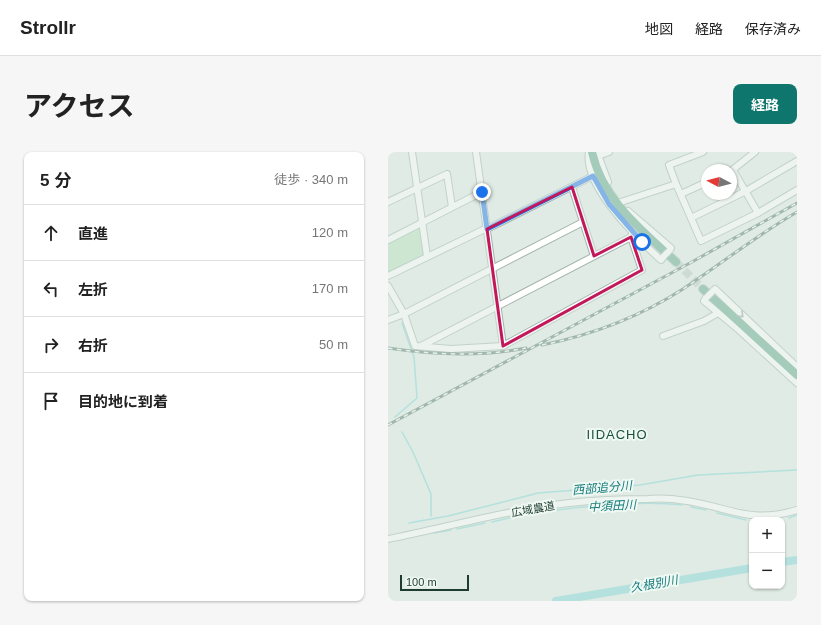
<!DOCTYPE html>
<html lang="ja">
<head>
<meta charset="utf-8">
<style>
	body { margin:0; font-family:Helvetica,"Noto Sans JP",sans-serif; background:#f6f6f6; color:#222 }
	.controls { position:absolute; right:12px; bottom:12px; display:grid; overflow:hidden; border-radius:8px; box-shadow:0 1px 3px #0004 }
	.controls button { width:36px; height:36px; display:grid; place-items:center; padding:0; border:0; border-bottom:1px solid #e0e0e0; background:#fff; color:#222; font:20px sans-serif }
	.compass { position:absolute; left:313px; top:12px; width:36px; height:36px; border-radius:50%; background:#fff; box-shadow:0 1px 3px #0004; rotate:277deg }
	.scale { position:absolute; left:12px; bottom:10px; width:69px; box-sizing:border-box; padding-left:4px; border:2px solid #1e3c30; border-top:0; font-size:11px; line-height:14px; white-space:nowrap; color:#1e3c30; -webkit-text-stroke:3px #eff8f2; paint-order:stroke }
	.stop { position:absolute; width:12px; height:12px; margin:-9px; border:3px solid #1a73e8; border-radius:50%; background:#fff }
	.stop.end { background:#1a73e8; border-color:#fff; box-shadow:0 1px 4px #0008 }
	.list { margin:0; padding:0; list-style:none }
	h2 { display:flex; justify-content:space-between; align-items:center; height:52px; margin:0; padding:0 16px; font-size:17px }
	h2 small { font-size:13px; font-weight:400; color:#767676 }
	.list li { display:grid; grid-template-columns:26px 1fr auto; gap:12px; align-items:center; box-sizing:border-box; height:56px; padding:0 16px; border-top:1px solid #e0e0e0 }
	.list b { display:block; font-size:15px; white-space:nowrap }
	.list em { font-size:13px; font-style:normal; color:#767676 }
	.icon { flex:none; width:22px; height:22px; fill:none; stroke:currentColor; stroke-width:2; stroke-linecap:round; stroke-linejoin:round }
	.map { position:relative; flex:none; width:409px; height:449px; overflow:hidden; border-radius:8px }
	header { display:flex; align-items:center; gap:24px; box-sizing:border-box; height:56px; padding:0 20px; background:#fff; border-bottom:1px solid #e0e0e0 }
	header strong { font-size:19px }
	nav { display:flex; gap:22px; margin-inline-start:auto; font-size:14px }
	.intro { display:flex; align-items:center; justify-content:space-between; box-sizing:border-box; height:96px; padding:0 24px }
	h1 { margin:0; font-size:28px }
	.button { padding:10px 18px; border-radius:8px; background:#0f766e; color:#fff; font-size:14px; font-weight:700 }
	main { display:flex; gap:24px; padding:0 24px }
	aside { flex:1; background:#fff; border-radius:8px; box-shadow:0 1px 3px #0004 }
	.map>svg:first-child { display:block }
	.green { fill:#b5dfba }
	.lines { fill:none; stroke-linecap:round; stroke-linejoin:round }
	.stream { stroke:#81d5d5; stroke-width:1.5 }
	.river { stroke:#81d5d5; stroke-width:8 }
	.major-tunnel { stroke:#b8c8c0; stroke-width:8; stroke-dasharray:8 4; stroke-linecap:butt }
	.minor-casing { stroke:#a1b3aa; stroke-width:8 }
	.major-casing { stroke:#c0c8c5; stroke-width:10 }
	.minor { stroke:#fff; stroke-width:6 }
	.major { stroke:#5fa588; stroke-width:8 }
	.rail-casing { stroke:#58786b; stroke-width:3 }
	.rail { stroke:#eff8f2; stroke-width:1.5; stroke-dasharray:4.5; stroke-linecap:butt }
	.minor-bridge-casing { stroke:#a1b3aa; stroke-width:8; stroke-linecap:butt }
	.minor-bridge { stroke:#fff; stroke-width:6 }
	.oneway { stroke:#8e9e98 }
	.route { stroke:#1a73e8; stroke-width:5 }
	.marked { fill:none; stroke:#c2185b; stroke-width:3; stroke-linejoin:round }
	.labels { text-anchor:middle; stroke-width:4; stroke-linejoin:round; paint-order:stroke }
	.street-label { font-size:11px; fill:#1e3c30; stroke:#eff8f2 }
	.water-label { font-size:12px; font-style:italic; fill:#147b7c; stroke:#eff8f2 }
	.quarter-label { font-size:13px; letter-spacing:1px; fill:#19503a; stroke:#eff8f2 }
</style>
</head>
<body>
<header>
<strong>Strollr</strong>
<nav><a>地図</a><a>経路</a><a>保存済み</a></nav>
</header>
<div class="intro"><h1>アクセス</h1><a class="button">経路</a></div>
<main>
<aside>
<h2>5 分<small>徒歩 · 340 m</small></h2>
<ul class="list">
<li><svg class="icon" aria-label="ahead" viewBox="0 0 24 24"><path d="M12 20V5M6 11l6-6 6 6"/></svg><div><b>直進</b></div><em>120 m</em></li>
<li><svg class="icon" aria-label="left" viewBox="0 0 24 24"><path d="M17 20v-9H6M10 6l-5 5 5 5"/></svg><div><b>左折</b></div><em>170 m</em></li>
<li><svg class="icon" aria-label="right" viewBox="0 0 24 24"><path d="M7 20v-9h11M14 6l5 5-5 5"/></svg><div><b>右折</b></div><em>50 m</em></li>
<li><svg class="icon" aria-label="arrive" viewBox="0 0 24 24"><path d="M6 21V4h12l-3 4 3 4H6"/></svg><div><b>目的地に到着</b></div></li>
</ul>
</aside>
<div class="map">
<svg width="409" height="449" viewBox="0 0 409 449">
	<rect width="100%" height="100%" fill="#dfebe4"/>
	<!-- green -->
	<path class="green" d="M29,76L33,78L36,101L34,105L0,121V91Z"/>
	<g class="lines">
		<!-- stream -->
		<g class="stream">
			<path d="M7,265L29,246L26,205L14,171"/>
			<path d="M14,280L25,300L43,342V364"/>
			<path d="M303,355L318,358"/>
			<path d="M154,360C197,354 251,348 294,353"/>
			<path d="M329,361L358,368"/>
			<path d="M142,362L146,361"/>
			<path d="M401,366L409,363"/>
			<path d="M387,368L392,367"/>
			<path d="M104,370L134,363"/>
			<path d="M21,371L60,364L150,341L252,333L310,323L409,318"/>
			<path d="M69,377L97,371"/>
			<path d="M46,381L63,378"/>
		</g>
		<!-- river -->
		<g class="river">
			<path d="M394,410L409,408"/>
			<path d="M168,449L364,416"/>
		</g>
		<!-- major-tunnel -->
		<path class="major-tunnel" d="M288,110L315,137"/>
		<!-- minor casing -->
		<g class="minor-casing">
			<g id="minor">
				<path d="M24,0L39,104"/>
				<path d="M88,0L115,194"/>
				<path d="M201,0C195,34 250,87 273,108L276,104"/>
				<path d="M209,0L220,30"/>
				<path d="M210,4L221,0"/>
				<path d="M345,18L370,61"/>
				<path d="M343,19L367,0"/>
				<path d="M288,32L281,13L315,0"/>
				<path d="M184,35L206,104"/>
				<path d="M293,42L319,30"/>
				<path d="M0,50L59,22L64,55"/>
				<path d="M233,50L288,32L303,66L358,39L409,9"/>
				<path d="M240,59L283,96L281,99"/>
				<path d="M303,66L313,89L370,61L409,38"/>
				<path d="M99,77L205,24"/>
				<path d="M0,88L94,40"/>
				<path d="M0,124L99,76"/>
				<path d="M0,134L16,162L27,194L63,197L115,194L254,118L243,85L245,80"/>
				<path d="M325,139L327,137L409,215"/>
				<path d="M318,146L316,149L351,178L409,231"/>
				<path d="M0,168L16,162L195,70"/>
				<path d="M275,184L316,169L330,161"/>
				<path d="M33,194L243,85"/>
				<path d="M0,387C60,375 120,358 181,351C207,348 234,347 260,347C273,346 286,347 299,349C343,356 362,372 409,358"/>
			</g>
		</g>
		<!-- major casing -->
		<g class="major-casing">
			<g id="major">
				<path d="M204,0C215,49 254,78 288,110"/>
				<path d="M315,137L409,223"/>
			</g>
		</g>
		<!-- minor -->
		<use href="#minor" class="minor"/>
		<!-- major -->
		<use href="#major" class="major"/>
		<!-- rail casing -->
		<g class="rail-casing">
			<g id="rail">
				<path d="M154,193C204,183 253,164 295,137C333,112 369,83 409,60"/>
				<path d="M0,196C46,203 93,205 138,196"/>
				<path d="M0,273L302,111L409,51"/>
			</g>
		</g>
		<!-- rail -->
		<use href="#rail" class="rail"/>
		<!-- minor-bridge casing -->
		<g class="minor-bridge-casing">
			<g id="minor-bridge">
				<path d="M276,104L281,99"/>
				<path d="M318,146L325,139"/>
			</g>
		</g>
		<!-- minor-bridge -->
		<use href="#minor-bridge" class="minor-bridge"/>
	</g>
	<!-- one-way arrows -->
	<defs><path id="oneway-chevron" d="M-2-3.5L2.5 0L-2 3.5" fill="none" stroke-width="1.6" stroke-linecap="round" stroke-linejoin="round"/></defs>
	<use class="oneway" href="#oneway-chevron" transform="translate(353 163) rotate(44)"/>
	<g class="lines">
		<!-- route -->
		<path class="route" d="M94,40L99,77L205,24L221,52L254,90"/>
	</g>
	<!-- marked area -->
	<path d="M0 0H409V449H0ZM184,35L206,104L243,85L254,118L115,194L99,77Z" fill="#dfebe4" fill-opacity=".55" fill-rule="evenodd"/>
	<path class="marked" d="M184,35L206,104L243,85L254,118L115,194L99,77Z"/>
	<g class="labels">
		<!-- street labels -->
		<g class="street-label">
			<text transform="translate(145 357) rotate(-10)" y="4">広域農道</text>
		</g>
		<!-- water labels -->
		<g class="water-label">
			<text transform="translate(214 336) rotate(-5)" y="4">西部追分川</text>
			<text transform="translate(224 354) rotate(-3)" y="4">中須田川</text>
			<text transform="translate(266 432) rotate(-10)" y="4">久根別川</text>
		</g>
		<!-- quarter labels -->
		<g class="quarter-label">
			<text x="229" y="287">IIDACHO</text>
		</g>
	</g>
</svg>
<div class="controls">
<button>+</button>
<button>−</button>
</div>
<svg class="compass" viewBox="-18 -18 36 36"><path d="M0-13l5 13h-10z" fill="#e53935"/><path d="M0 13l5-13h-10z" fill="#767676"/></svg>
<div class="scale">100 m</div>
<div class="stop" style="left:254px;top:90px"></div>
<div class="stop end" style="left:94px;top:40px"></div>
</div>
</main>
</body>
</html>
